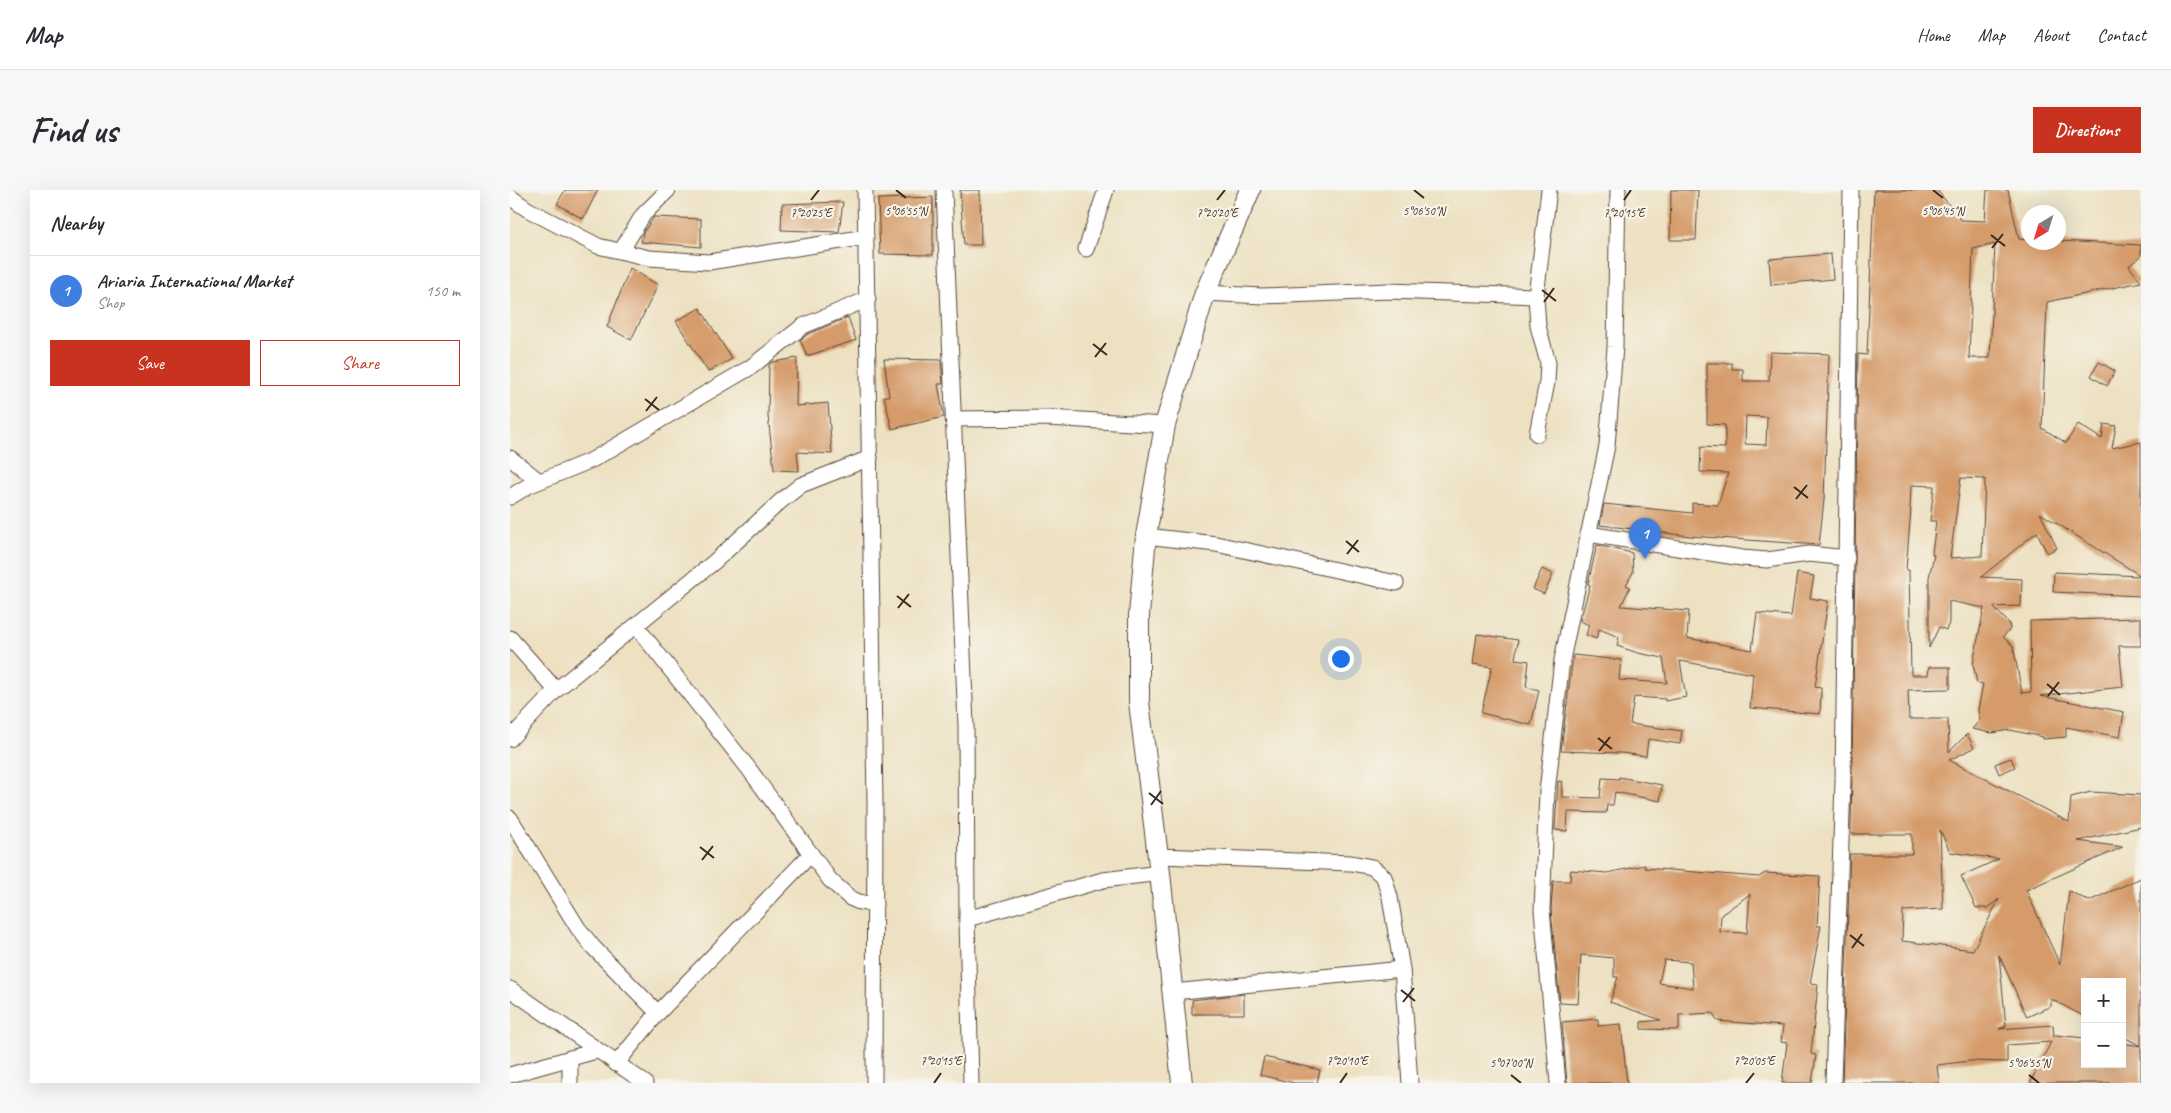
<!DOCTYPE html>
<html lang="en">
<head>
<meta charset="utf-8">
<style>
	body { margin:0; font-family:Caveat,sans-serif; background:#f7f7f7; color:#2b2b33 }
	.controls { position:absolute; right:15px; bottom:15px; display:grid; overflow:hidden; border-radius:0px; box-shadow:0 5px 20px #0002 }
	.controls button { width:45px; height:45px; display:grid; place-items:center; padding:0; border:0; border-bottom:1px solid #e1e1e2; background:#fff; color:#2b2b33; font:25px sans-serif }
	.compass { position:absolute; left:1511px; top:15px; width:45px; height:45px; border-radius:50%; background:#fff; box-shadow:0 5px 20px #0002; rotate:218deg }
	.you { position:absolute; left:830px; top:468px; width:18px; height:18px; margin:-12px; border:4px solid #fff; border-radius:50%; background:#1a73e8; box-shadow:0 0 0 8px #1a73e833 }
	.badge { display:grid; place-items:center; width:32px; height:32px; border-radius:50%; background:#c8321e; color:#fff; font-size:16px; font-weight:700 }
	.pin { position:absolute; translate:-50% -41px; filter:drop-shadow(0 1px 2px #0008) }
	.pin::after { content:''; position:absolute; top:26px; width:18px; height:15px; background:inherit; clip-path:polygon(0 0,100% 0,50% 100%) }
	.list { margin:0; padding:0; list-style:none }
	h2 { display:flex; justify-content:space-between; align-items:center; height:65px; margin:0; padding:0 20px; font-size:21px }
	h2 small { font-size:16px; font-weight:400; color:#7c7c81 }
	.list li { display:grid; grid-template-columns:32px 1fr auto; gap:15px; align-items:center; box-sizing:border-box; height:70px; padding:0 20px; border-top:1px solid #e1e1e2 }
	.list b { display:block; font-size:19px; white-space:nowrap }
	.list p { margin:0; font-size:16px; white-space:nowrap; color:#7c7c81 }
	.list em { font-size:16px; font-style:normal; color:#7c7c81 }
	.actions { display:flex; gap:10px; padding:15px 20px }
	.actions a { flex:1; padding:11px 0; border:1px solid #c8321e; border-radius:0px; text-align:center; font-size:18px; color:#c8321e }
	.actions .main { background:#c8321e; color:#fff }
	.map { position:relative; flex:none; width:1631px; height:893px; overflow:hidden; border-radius:0px }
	header { display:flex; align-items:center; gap:30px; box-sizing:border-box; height:70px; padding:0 25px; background:#fff; border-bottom:1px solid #e1e1e2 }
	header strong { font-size:24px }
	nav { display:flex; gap:28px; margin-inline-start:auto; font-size:18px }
	.intro { display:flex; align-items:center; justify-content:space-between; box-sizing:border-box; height:120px; padding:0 30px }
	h1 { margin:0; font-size:35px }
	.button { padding:12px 22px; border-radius:0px; background:#c8321e; color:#fff; font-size:18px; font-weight:700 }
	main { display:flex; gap:30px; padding:0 30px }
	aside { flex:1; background:#fff; border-radius:0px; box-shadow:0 5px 20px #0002 }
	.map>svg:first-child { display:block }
	.building { fill:#d59b6a; fill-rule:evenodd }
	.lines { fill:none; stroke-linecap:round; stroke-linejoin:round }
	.minor-casing { stroke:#564537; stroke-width:17 }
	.major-casing { stroke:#564537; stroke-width:22 }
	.minor { stroke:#fff; stroke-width:15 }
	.major { stroke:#fff; stroke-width:20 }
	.ticks { fill:none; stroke:#3b2a1e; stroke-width:2 }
	.ticks-label { font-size:12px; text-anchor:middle; fill:#3b2a1e; stroke:#f7f3e8; stroke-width:4.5; stroke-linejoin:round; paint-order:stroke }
</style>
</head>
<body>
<header>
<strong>Map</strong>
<nav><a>Home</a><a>Map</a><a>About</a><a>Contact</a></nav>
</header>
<div class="intro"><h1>Find us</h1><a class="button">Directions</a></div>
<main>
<aside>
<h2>Nearby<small></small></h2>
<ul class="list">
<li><span class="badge" style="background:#3f7fe0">1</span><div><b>Ariaria International Market</b><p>Shop</p></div><em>150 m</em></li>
</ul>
<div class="actions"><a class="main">Save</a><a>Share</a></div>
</aside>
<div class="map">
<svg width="1631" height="893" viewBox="0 0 1631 893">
	<rect width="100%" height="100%" fill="#f7f3e8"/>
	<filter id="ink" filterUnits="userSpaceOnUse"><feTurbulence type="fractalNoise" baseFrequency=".02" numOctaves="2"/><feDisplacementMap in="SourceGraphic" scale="10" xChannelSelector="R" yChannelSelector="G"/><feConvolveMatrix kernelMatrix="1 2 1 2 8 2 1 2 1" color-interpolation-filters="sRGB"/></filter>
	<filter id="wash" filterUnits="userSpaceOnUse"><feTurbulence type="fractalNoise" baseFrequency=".0096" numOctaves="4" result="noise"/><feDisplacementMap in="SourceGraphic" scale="20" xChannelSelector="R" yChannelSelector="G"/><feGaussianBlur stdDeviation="1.12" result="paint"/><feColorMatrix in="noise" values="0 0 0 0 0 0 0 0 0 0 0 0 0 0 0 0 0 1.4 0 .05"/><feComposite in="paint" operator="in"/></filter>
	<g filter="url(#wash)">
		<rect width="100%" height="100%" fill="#ede1c2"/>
		<g id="blocks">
			<!-- building -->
			<g class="building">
				<path d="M55,0H88L73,29L47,14Z"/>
				<path d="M450,0H470L471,55H454Z"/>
				<path d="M1161,0H1188L1186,50H1160Z"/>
				<path d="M1364,0H1427L1451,30L1475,31L1477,0H1498L1509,49L1518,50V52L1548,51L1631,55V66L1619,76L1631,92L1537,112L1532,238L1556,253L1568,234L1592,249L1594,234L1606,236L1602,258L1631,252V406L1543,402L1544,382L1631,386L1530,323L1547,358L1537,363L1527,342L1471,387L1512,389L1511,416L1483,417L1499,433L1500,439L1493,447L1503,456L1512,503L1521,502L1520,431L1631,428V456H1609L1613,497L1530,506L1614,522L1610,547L1556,537V547L1533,549V547L1500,540L1482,543L1462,539L1470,530L1468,520L1473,494L1467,493L1463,474L1474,418L1439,411V433L1436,440L1429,437L1419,458V387L1424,365L1422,364L1426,331H1420L1424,296L1401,295L1400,319H1401L1396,380H1399L1401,485H1418L1419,477H1440V499L1398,500L1399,529H1438L1439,562L1457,544L1464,558L1439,570L1559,632L1561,607L1581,602L1631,605V637L1568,651L1613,657L1516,700L1550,775L1559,701L1579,711L1631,688V856L1612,846V792H1575V827L1541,809V816L1517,827L1489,765L1496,836L1489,839L1543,835L1544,847L1545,845L1575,848V874H1612V853L1631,856V893H1520L1541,852L1497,855V872L1460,871L1427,875L1429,893H1332L1340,664H1402V644H1341L1348,164L1357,165ZM1485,54L1480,168H1459L1463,59ZM1451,288L1475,289L1472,366L1440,368ZM1430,640L1440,662L1489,669L1451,686L1466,718H1477L1489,709L1463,760L1392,751L1393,721L1433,719Z"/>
				<path d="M423,7V65L370,64L368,9Z"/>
				<path d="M333,12L329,42L271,40L272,14Z"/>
				<path d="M144,27L191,29V57L131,52L133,43Z"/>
				<path d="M1321,64L1323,89L1261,95L1259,69Z"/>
				<path d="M120,78L148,95L121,150L97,137Z"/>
				<path d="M190,118L222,169L198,182L166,131Z"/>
				<path d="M338,127L346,150L297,166L290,150L298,144Z"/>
				<path d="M1260,162L1319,164L1314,310L1309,355L1180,346L1090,335L1094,314L1182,323V313L1208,315L1218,283L1190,282L1191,257L1215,258V235L1197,234V173H1222V179H1233V191H1259ZM1236,226L1257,227L1256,255L1235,254Z"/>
				<path d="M287,168L286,216L318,213L322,264L287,262L289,281L264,280L258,226L259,175L263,172Z"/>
				<path d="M374,169L431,170L433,194H428L434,227L382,239L374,206H379Z"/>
				<path d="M1589,172L1605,181L1597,196L1581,186Z"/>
				<path d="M1087,355L1122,363L1123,382L1116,395L1120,397L1111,416L1179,421L1177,448L1242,460L1247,423L1281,426L1287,383L1304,386L1300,408L1318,411L1305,497L1311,498L1310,524L1240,518L1243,484L1170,471L1176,507L1155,511V509L1124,507L1120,534L1172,541L1170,554L1138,549L1136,566L1111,563L1051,561L1063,465L1111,470L1109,490L1157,493L1153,468L1128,463L1107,456L1109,447L1089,439L1086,449L1076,445L1079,435L1070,431L1080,395L1078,394Z"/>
				<path d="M1032,379L1043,384L1034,404L1023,399Z"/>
				<path d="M967,444L1008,450L1005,469L1019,471L1016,497L1029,500L1021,535L971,523L982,477L963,474Z"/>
				<path d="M1501,568L1505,577L1489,584L1485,574Z"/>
				<path d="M1109,587L1152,595L1150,611L1105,602L1103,615H1097L1096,623L1058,622L1057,641L1045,640L1048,591L1052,592V607L1090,608L1092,588L1109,589Z"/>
				<path d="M1135,675V678L1249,687L1255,683L1310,686L1307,736H1311L1300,793L1308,794L1301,864L1306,865L1302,893H1272L1277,853L1271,852L1273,836L1207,831L1203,823L1169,825V840L1131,839V832L1151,830L1100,812L1108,787H1104V768L1071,765L1068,814L1050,813L1041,720L1043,691H1060L1061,680L1097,683ZM1240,704L1237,743L1210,742L1211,725ZM1154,770L1181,772L1183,798L1149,793Z"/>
				<path d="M734,804V824H682V810Z"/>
				<path d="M1088,829V836L1111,834L1117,893H1057L1052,832Z"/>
				<path d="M754,867L810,880L807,893H784L750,885Z"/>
			</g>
		</g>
	</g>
	<g filter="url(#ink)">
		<use href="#blocks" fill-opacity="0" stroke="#564537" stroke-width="1"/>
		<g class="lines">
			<!-- minor casing -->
			<g class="minor-casing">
				<g id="minor">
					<path d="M355,0L365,612L364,893"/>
					<path d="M434,0L456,536L457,729L461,893"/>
					<path d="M0,7L17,19L88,56L139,68L199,72L356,47"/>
					<path d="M576,59L596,0"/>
					<path d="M111,61L133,25L158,0"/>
					<path d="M695,103L752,106L878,101L1026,106"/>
					<path d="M443,229L538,228L655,235"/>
					<path d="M1027,244L1037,192L1038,173L1028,136L1026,106L1039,0"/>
					<path d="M0,268L29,291"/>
					<path d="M0,307L18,296L82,270L241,177L293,136L358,109"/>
					<path d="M1078,344L1232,368L1257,370L1299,364L1337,368"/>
					<path d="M636,346L706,354L886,393"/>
					<path d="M126,436L239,579L320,690L340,708L349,712L365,715"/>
					<path d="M0,448L46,500"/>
					<path d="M0,549L46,500L204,372L272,310L291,295L360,268"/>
					<path d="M0,628L68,738L83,757L148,823"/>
					<path d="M648,666L841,673L862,677L874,687L880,707L892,779L900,893"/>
					<path d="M457,729L593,690L650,683"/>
					<path d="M0,799L135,893"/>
					<path d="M663,802L892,779"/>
					<path d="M106,874L148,823L301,664"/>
					<path d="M0,885L86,861"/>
					<path d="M60,893V868"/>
					<path d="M1048,893L1032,720L1037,602L1052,470L1097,256L1105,157L1108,0"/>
					<path d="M1323,893L1333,591L1341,0"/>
				</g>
			</g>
			<!-- major casing -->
			<g class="major-casing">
				<path id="major" d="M672,893L650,683L629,512V425L636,346L655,235L695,103L740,0"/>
			</g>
			<!-- minor -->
			<use href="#minor" class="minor"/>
			<!-- major -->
			<use href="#major" class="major"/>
		</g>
	</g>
	<!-- ticks -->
	<path class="ticks" d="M386,0L396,8M904,0L914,8M1423,0L1433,8M301,10L309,0M707,10L715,0M1114,10L1121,0M1481,45L1495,56M1482,58L1493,44M1032,100L1046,111M1034,112L1044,98M583,154L597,165M585,167L596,153M135,209L149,220M136,221L147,207M1284,297L1298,308M1286,309L1297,295M836,351L849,362M837,364L848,350M387,406L401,417M388,418L399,404M1537,494L1550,505M1538,506L1549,492M1088,548L1102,559M1089,561L1100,547M639,603L653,614M641,615L651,601M190,657L204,668M192,670L203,656M1340,745L1354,756M1342,758L1352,744M891,800L905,811M893,812L904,798M1001,885L1011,893M1519,885L1529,893M424,893L431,883M830,893L837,883M1236,893L1244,883"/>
	<g class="ticks-label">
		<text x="396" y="25">5°06'55"N</text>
		<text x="914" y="25">5°06'50"N</text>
		<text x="1433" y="25">5°06'45"N</text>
		<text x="301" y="27">7°20'25"E</text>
		<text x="707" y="27">7°20'20"E</text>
		<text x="1114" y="27">7°20'15"E</text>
		<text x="431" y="875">7°20'15"E</text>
		<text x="837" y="875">7°20'10"E</text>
		<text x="1244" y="875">7°20'05"E</text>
		<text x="1001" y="877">5°07'00"N</text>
		<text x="1519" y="877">5°06'55"N</text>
	</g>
</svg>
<div class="controls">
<button>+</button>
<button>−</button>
</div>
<svg class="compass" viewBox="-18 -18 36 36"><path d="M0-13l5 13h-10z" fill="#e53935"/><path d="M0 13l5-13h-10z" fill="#7c7c81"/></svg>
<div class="you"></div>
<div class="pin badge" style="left:1135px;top:369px;background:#3f7fe0">1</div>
</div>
</main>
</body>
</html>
